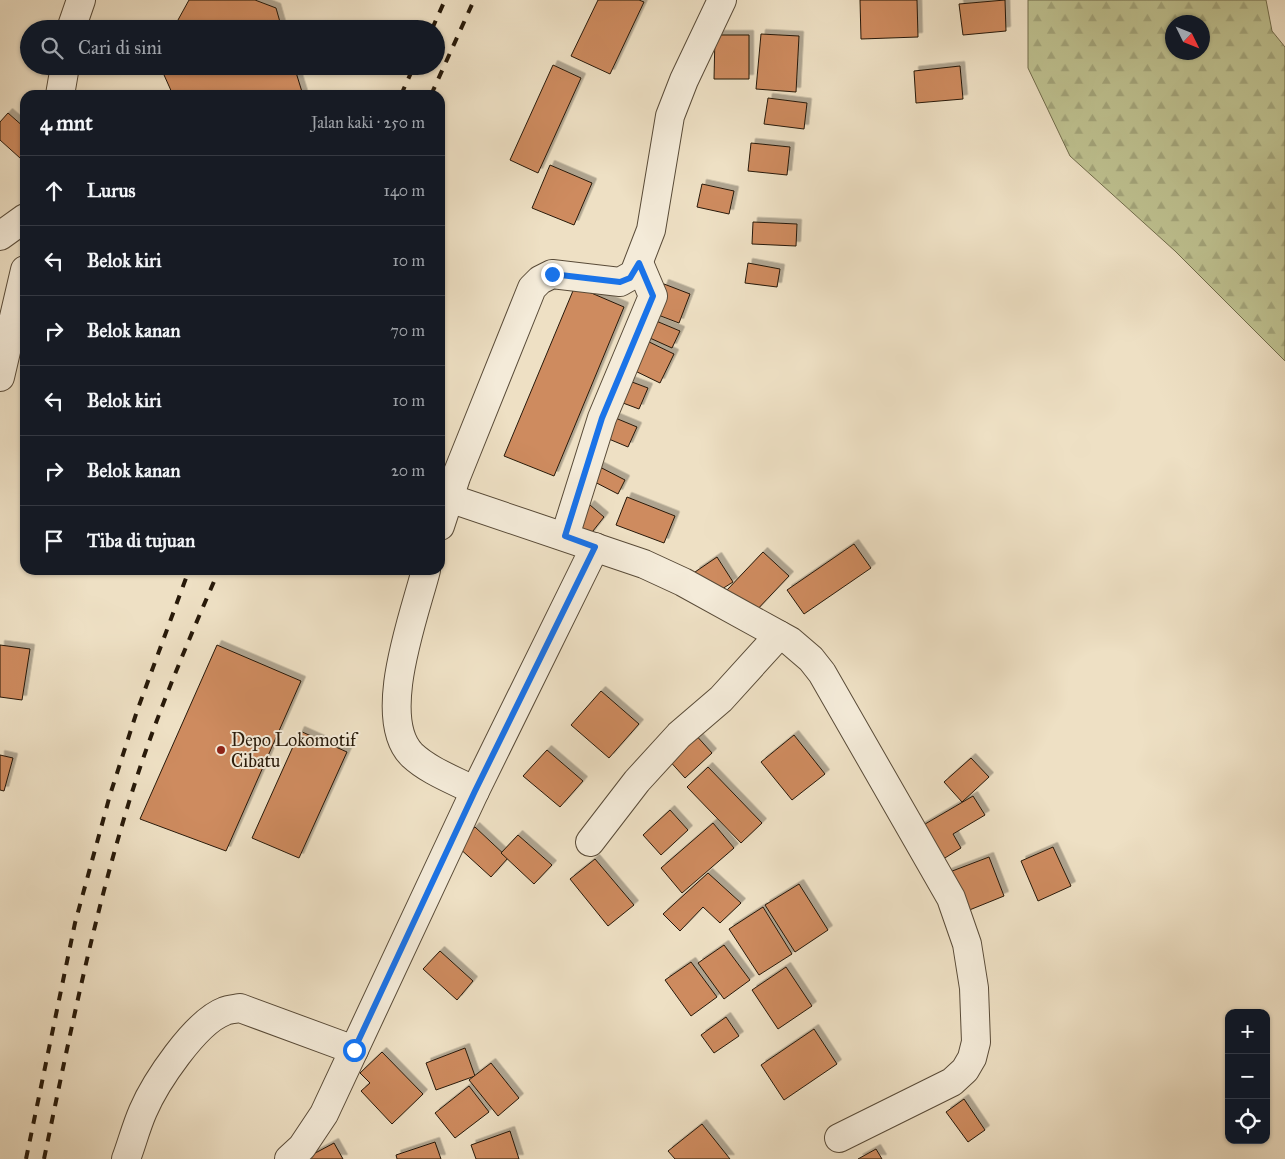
<!DOCTYPE html>
<html lang="id">
<head>
<meta charset="utf-8">
<style>
	body { margin:0; font-family:"IM FELL Great Primer",serif; background:#20242c; color:#f1f3f6 }
	.controls { position:absolute; right:15px; bottom:15px; display:grid; overflow:hidden; border-radius:10px; box-shadow:0 1px 4px #0004 }
	.controls button { width:45px; height:45px; display:grid; place-items:center; padding:0; border:0; border-bottom:1px solid #363941; background:#171b24; color:#f1f3f6; font:25px sans-serif }
	.compass { position:absolute; left:1165px; top:15px; width:45px; height:45px; border-radius:50%; background:#171b24; box-shadow:0 1px 4px #0004; rotate:133deg }
	.stop { position:absolute; width:15px; height:15px; margin:-11px; border:4px solid #1a73e8; border-radius:50%; background:#fff }
	.stop.end { background:#1a73e8; border-color:#fff; box-shadow:0 1px 5px #0008 }
	.list { margin:0; padding:0; list-style:none }
	h2 { display:flex; justify-content:space-between; align-items:center; height:65px; margin:0; padding:0 20px; font-size:21px }
	h2 small { font-size:16px; font-weight:400; color:#9ea1a6 }
	.list li { display:grid; grid-template-columns:32px 1fr auto; gap:15px; align-items:center; box-sizing:border-box; height:70px; padding:0 20px; border-top:1px solid #363941 }
	.list b { display:block; font-size:19px; white-space:nowrap }
	.list em { font-size:16px; font-style:normal; color:#9ea1a6 }
	.icon { flex:none; width:28px; height:28px; fill:none; stroke:currentColor; stroke-width:2; stroke-linecap:round; stroke-linejoin:round }
	.map { position:relative; flex:none; width:1285px; height:1159px; overflow:hidden }
	.search { position:absolute; background:#171b24; box-shadow:0 1px 4px #0004; left:20px; top:20px; width:425px; height:55px; display:flex; align-items:center; gap:12px; box-sizing:border-box; padding:0 18px; border-radius:28px; color:#9ea1a6; font-size:19px }
	.panel { position:absolute; background:#171b24; box-shadow:0 1px 4px #0004; left:20px; top:90px; width:425px; height:485px; border-radius:15px }
	.map>svg:first-child { display:block }
	.forest { fill:url(#forest-firs); stroke:#726d4c; fill-rule:evenodd }
	.building { fill:#ce8b5f; stroke:#271909; filter:url(#shadow) }
	.lines { fill:none; stroke-linecap:round; stroke-linejoin:round }
	.minor-casing { stroke:#594b38; stroke-width:30 }
	.minor { stroke:#f4ebd9; stroke-width:28 }
	.rail { stroke:#271909; stroke-width:4; stroke-dasharray:9 9; stroke-linecap:butt }
	.route { stroke:#1a73e8; stroke-width:6 }
	.poi-dot { fill:#8f2418; stroke:#f4ebd9; stroke-width:2 }
	.labels { text-anchor:middle; stroke-width:4; stroke-linejoin:round; paint-order:stroke }
	.poi-label { font-size:18px; fill:#271909; stroke:#f4ebd9; text-anchor:start }
</style>
</head>
<body>
<div class="map">
<svg width="1285" height="1159" viewBox="0 0 1285 1159">
	<defs>
		<pattern id="forest-firs" width="22" height="20" patternUnits="userSpaceOnUse" patternTransform="scale(1.25)"><rect width="22" height="20" fill="#bec190"/><path d="M5 1l3.5 6h-7zM16 11l3.5 6h-7z" fill="#a3a57b"/></pattern>
		<filter id="shadow"><feDropShadow dx="4.5" dy="-4.5" stdDeviation="0" flood-color="#0004"/></filter>
	</defs>
	<rect width="100%" height="100%" fill="#eee0c4"/>
	<filter id="stains"><feTurbulence type="fractalNoise" baseFrequency=".004" numOctaves="4"/><feColorMatrix values="0 0 0 0 .2 0 0 0 0 .09 0 0 0 0 .02 0 0 0 .5 -.17"/></filter>
	<radialGradient id="worn" r=".72"><stop offset=".6" stop-color="#630" stop-opacity="0"/><stop offset="1" stop-color="#630" stop-opacity=".3"/></radialGradient>
	<!-- forest -->
	<path class="forest" d="M1028,0H1266L1272,31L1285,47V361L1175,251L1070,156L1028,68ZM1172,22H1202V52H1172Z"/>
	<!-- building -->
	<g class="building">
		<path d="M189,0H255L276,8L282,29H173Z"/>
		<path d="M598,0H639L644,2L610,74L571,56Z"/>
		<path d="M860,0H917L918,37L861,39Z"/>
		<path d="M1005,0L1006,31L963,35L959,4Z"/>
		<path d="M761,34L799,36L796,92L756,89Z"/>
		<path d="M715,35H749V79H714Z"/>
		<path d="M553,65L581,78L538,173L510,160Z"/>
		<path d="M160,66H294L303,95H173Z"/>
		<path d="M960,66L963,99L916,103L914,71Z"/>
		<path d="M768,98L807,103L804,129L764,124Z"/>
		<path d="M8,113L25,128V153L20,158L0,140V122Z"/>
		<path d="M751,143L790,147L787,175L748,171Z"/>
		<path d="M550,165L592,183L574,225L532,208Z"/>
		<path d="M702,184L734,191L729,214L697,207Z"/>
		<path d="M753,222L797,224L796,246L752,244Z"/>
		<path d="M748,263L780,269L777,287L745,283Z"/>
		<path d="M664,284L690,294L679,323L653,313Z"/>
		<path d="M575,286L624,307L554,476L504,456Z"/>
		<path d="M649,318L680,331L672,348L641,334Z"/>
		<path d="M643,339L674,354L660,383L629,368Z"/>
		<path d="M624,379L648,388L639,409L615,400Z"/>
		<path d="M613,417L637,427L628,447L604,437Z"/>
		<path d="M594,464L625,480L618,494L587,478Z"/>
		<path d="M627,497L675,516L664,543L616,525Z"/>
		<path d="M590,505L604,517L589,536L574,524Z"/>
		<path d="M854,544L871,568L804,614L787,590Z"/>
		<path d="M763,552L789,576L753,614L727,590Z"/>
		<path d="M717,557L733,582L711,596L695,572Z"/>
		<path d="M0,645L30,649L22,700L0,697Z"/>
		<path d="M217,645L301,681L226,851L140,819Z"/>
		<path d="M601,691L639,724L609,758L571,725Z"/>
		<path d="M300,731L347,752L299,858L252,838Z"/>
		<path d="M694,733L712,753L685,778L667,758Z"/>
		<path d="M794,735L825,774L792,800L761,762Z"/>
		<path d="M547,750L583,781L560,807L523,776Z"/>
		<path d="M0,755L13,758L4,791L0,790Z"/>
		<path d="M971,758L989,777L962,802L944,782Z"/>
		<path d="M708,767L762,823L741,843L687,787Z"/>
		<path d="M973,796L985,815L953,834L961,848L940,861L920,827Z"/>
		<path d="M670,810L688,830L661,855L643,835Z"/>
		<path d="M713,823L734,848L682,893L661,868Z"/>
		<path d="M475,827L508,858L491,877L457,846Z"/>
		<path d="M518,835L552,865L534,884L501,853Z"/>
		<path d="M1053,847L1071,886L1038,901L1021,861Z"/>
		<path d="M989,857L1004,896L962,913L947,873Z"/>
		<path d="M595,859L634,905L608,926L570,879Z"/>
		<path d="M708,873L741,903L720,923L703,907L680,931L663,914Z"/>
		<path d="M799,884L828,930L795,952L765,905Z"/>
		<path d="M763,907L792,954L759,975L729,929Z"/>
		<path d="M724,945L750,980L724,999L698,963Z"/>
		<path d="M440,951L473,981L457,1000L423,969Z"/>
		<path d="M691,962L717,997L691,1016L665,980Z"/>
		<path d="M786,967L812,1006L778,1029L752,990Z"/>
		<path d="M726,1017L739,1036L714,1053L701,1035Z"/>
		<path d="M814,1029L837,1064L784,1100L761,1065Z"/>
		<path d="M465,1048L475,1076L436,1090L426,1063Z"/>
		<path d="M382,1052L423,1094L392,1124L361,1091L370,1083L360,1073Z"/>
		<path d="M491,1063L519,1098L498,1116L469,1080Z"/>
		<path d="M469,1086L489,1112L455,1138L435,1113Z"/>
		<path d="M964,1099L985,1130L968,1142L946,1112Z"/>
		<path d="M702,1124L730,1159H675L668,1151Z"/>
		<path d="M510,1131L519,1159H476L471,1145Z"/>
		<path d="M435,1142L441,1159H397L396,1155Z"/>
		<path d="M334,1143L343,1159H304Z"/>
		<path d="M876,1149L882,1159H858Z"/>
	</g>
	<g class="lines">
		<!-- minor casing -->
		<g class="minor-casing">
			<g id="minor">
				<path d="M71,29L81,0"/>
				<path d="M60,95L65,66"/>
				<path d="M0,236L25,218"/>
				<path d="M0,377L25,270"/>
				<path d="M449,498L644,564L683,582L790,641L811,659L822,673L951,898L967,944L974,988L976,1042L972,1058L965,1070L952,1082L839,1138"/>
				<path d="M440,526L456,477L532,288L540,280L552,274L620,282L634,274L651,230L670,116L684,80L722,0"/>
				<path d="M565,536L602,418L653,296L639,263"/>
				<path d="M426,570C415,614 375,718 412,755C429,771 454,780 475,791"/>
				<path d="M590,842L637,781L679,735L721,699L779,635"/>
				<path d="M126,1159C132,1143 136,1127 143,1111C155,1083 195,1022 225,1011C229,1009 235,1009 240,1008L354,1050"/>
				<path d="M289,1159L302,1147L324,1114L475,791L595,547"/>
			</g>
		</g>
		<!-- minor -->
		<use href="#minor" class="minor"/>
		<!-- rail -->
		<g class="rail">
			<path d="M432,29L445,0"/>
			<path d="M401,95L414,66"/>
			<path d="M431,95L474,0"/>
			<path d="M26,1159L75,923L110,795L137,711L189,570"/>
			<path d="M44,1159C69,1039 93,919 129,802C153,723 186,646 219,570"/>
		</g>
	</g>
	<g class="lines">
		<!-- route -->
		<path class="route" d="M354,1050L475,791L595,547L565,536L602,418L653,296L639,263L630,278L620,282L552,274"/>
	</g>
	<!-- markers -->
	<circle class="poi-dot" cx="221" cy="750" r="5"/>
	<g class="labels">
		<!-- poi labels -->
		<g class="poi-label">
			<text x="231" y="746">Depo Lokomotif<tspan x="231" dy="21">Cibatu</tspan></text>
		</g>
	</g>
	<rect width="100%" height="100%" filter="url(#stains)"/>
	<rect width="100%" height="100%" fill="url(#worn)"/>
</svg>
<div class="controls">
<button>+</button>
<button>−</button>
<button><svg class="icon" aria-label="locate" viewBox="0 0 24 24"><circle cx="12" cy="12" r="6"/><path d="M12 2v4M12 18v4M2 12h4M18 12h4"/></svg></button>
</div>
<svg class="compass" viewBox="-18 -18 36 36"><path d="M0-13l5 13h-10z" fill="#e53935"/><path d="M0 13l5-13h-10z" fill="#9ea1a6"/></svg>
<div class="stop" style="left:354px;top:1050px"></div>
<div class="stop end" style="left:552px;top:274px"></div>
<div class="search"><svg class="icon" aria-label="search" viewBox="0 0 24 24"><circle cx="10" cy="10" r="6"/><path d="M15 15l6 6"/></svg>Cari di sini</div>
<section class="panel">
<h2>4 mnt<small>Jalan kaki · 250 m</small></h2>
<ul class="list">
<li><svg class="icon" aria-label="ahead" viewBox="0 0 24 24"><path d="M12 20V5M6 11l6-6 6 6"/></svg><div><b>Lurus</b></div><em>140 m</em></li>
<li><svg class="icon" aria-label="left" viewBox="0 0 24 24"><path d="M17 20v-9H6M10 6l-5 5 5 5"/></svg><div><b>Belok kiri</b></div><em>10 m</em></li>
<li><svg class="icon" aria-label="right" viewBox="0 0 24 24"><path d="M7 20v-9h11M14 6l5 5-5 5"/></svg><div><b>Belok kanan</b></div><em>70 m</em></li>
<li><svg class="icon" aria-label="left" viewBox="0 0 24 24"><path d="M17 20v-9H6M10 6l-5 5 5 5"/></svg><div><b>Belok kiri</b></div><em>10 m</em></li>
<li><svg class="icon" aria-label="right" viewBox="0 0 24 24"><path d="M7 20v-9h11M14 6l5 5-5 5"/></svg><div><b>Belok kanan</b></div><em>20 m</em></li>
<li><svg class="icon" aria-label="arrive" viewBox="0 0 24 24"><path d="M6 21V4h12l-3 4 3 4H6"/></svg><div><b>Tiba di tujuan</b></div></li>
</ul>
</section>
</div>
</body>
</html>
